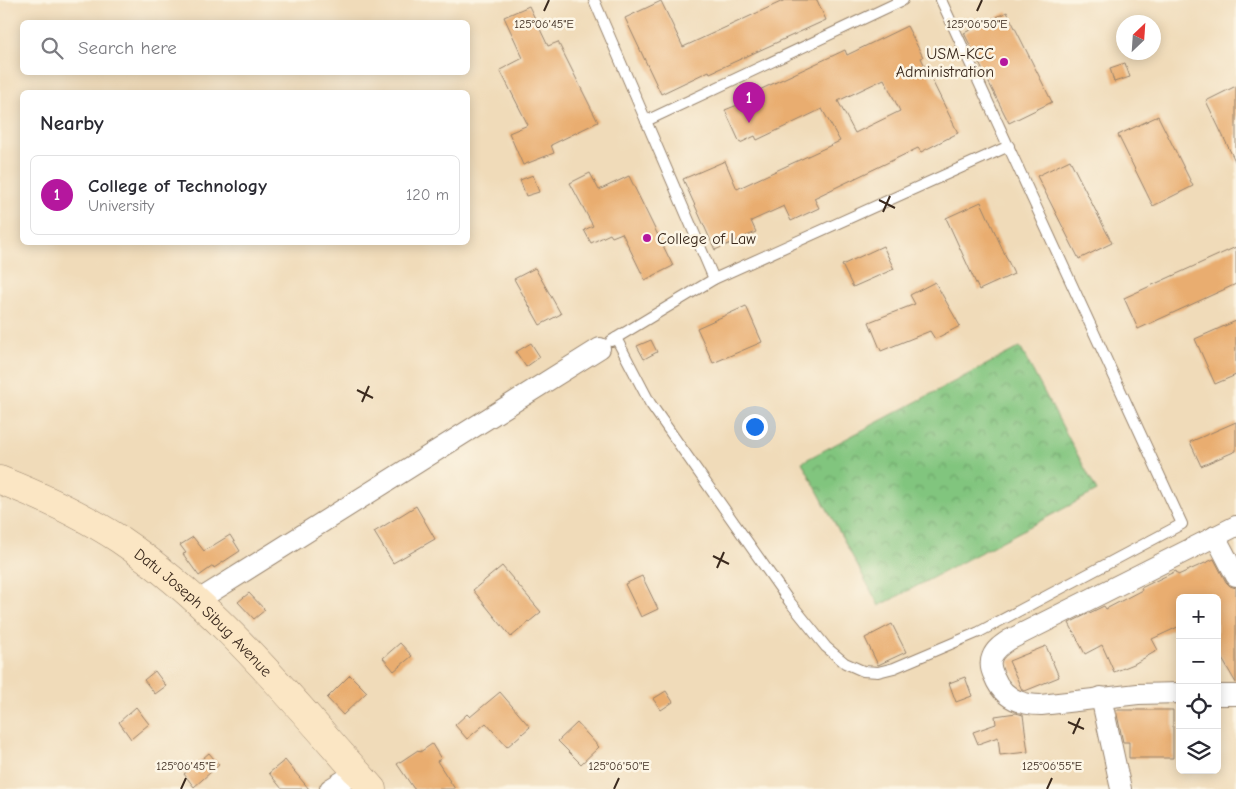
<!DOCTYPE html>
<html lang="en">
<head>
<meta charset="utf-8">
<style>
	body { margin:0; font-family:"Comic Neue",sans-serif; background:#f2f2f3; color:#2b2b33 }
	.controls { position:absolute; right:15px; bottom:15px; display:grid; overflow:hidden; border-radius:8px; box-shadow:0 2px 12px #0003 }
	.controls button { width:45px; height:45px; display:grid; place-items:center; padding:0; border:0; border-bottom:1px solid #e1e1e2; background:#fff; color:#2b2b33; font:25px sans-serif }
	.compass { position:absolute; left:1116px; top:15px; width:45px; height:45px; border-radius:50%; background:#fff; box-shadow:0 2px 12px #0003; rotate:25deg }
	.you { position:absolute; left:754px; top:426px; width:18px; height:18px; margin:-12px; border:4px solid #fff; border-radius:50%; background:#1a73e8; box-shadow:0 0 0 8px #1a73e833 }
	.badge { display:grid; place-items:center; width:32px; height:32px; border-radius:50%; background:#b5179e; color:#fff; font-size:16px; font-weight:700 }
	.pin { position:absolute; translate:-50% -41px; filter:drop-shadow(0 1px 2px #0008) }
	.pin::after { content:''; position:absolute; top:26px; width:18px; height:15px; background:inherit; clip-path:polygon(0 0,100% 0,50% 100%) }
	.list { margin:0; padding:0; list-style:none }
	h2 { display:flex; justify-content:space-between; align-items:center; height:65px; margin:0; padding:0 20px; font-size:21px }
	h2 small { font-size:16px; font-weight:400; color:#7c7c81 }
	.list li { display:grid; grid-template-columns:32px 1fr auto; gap:15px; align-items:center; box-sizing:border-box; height:80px; margin:0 10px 10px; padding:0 10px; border:1px solid #e1e1e2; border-radius:8px }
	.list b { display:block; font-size:19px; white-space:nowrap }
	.list p { margin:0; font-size:16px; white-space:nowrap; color:#7c7c81 }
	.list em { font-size:16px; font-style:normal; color:#7c7c81 }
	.icon { flex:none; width:28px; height:28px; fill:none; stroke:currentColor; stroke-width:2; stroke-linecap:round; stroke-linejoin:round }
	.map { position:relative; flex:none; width:1236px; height:789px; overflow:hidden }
	.search { position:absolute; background:#fff; box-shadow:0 2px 12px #0003; left:20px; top:20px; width:450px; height:55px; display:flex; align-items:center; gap:12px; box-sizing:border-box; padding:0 18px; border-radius:8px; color:#7c7c81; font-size:19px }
	.panel { position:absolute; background:#fff; box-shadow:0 2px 12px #0003; left:20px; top:90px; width:450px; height:155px; border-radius:8px }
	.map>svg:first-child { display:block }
	.park { fill:url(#park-crowns); stroke:#5e784e }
	.building { fill:#e9ad6f; fill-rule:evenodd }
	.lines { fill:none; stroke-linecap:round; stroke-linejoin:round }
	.lane-casing { stroke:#96826c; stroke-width:12 }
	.street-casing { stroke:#96826c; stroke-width:22 }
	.secondary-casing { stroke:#96826c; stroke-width:29 }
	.lane { stroke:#fff; stroke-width:10 }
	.street { stroke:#fff; stroke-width:20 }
	.secondary { stroke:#fbe6c4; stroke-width:28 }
	.ticks { fill:none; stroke:#3b2a1e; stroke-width:2 }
	.poi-dot { fill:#b5179e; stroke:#fcf5e5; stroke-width:2 }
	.labels { text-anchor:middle; stroke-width:5; stroke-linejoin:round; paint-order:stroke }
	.poi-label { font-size:16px; fill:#3b2a1e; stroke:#fcf5e5; text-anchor:end }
	.street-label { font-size:16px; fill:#3b2a1e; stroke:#fcf5e5 }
	.ticks-label { font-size:12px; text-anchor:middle; fill:#3b2a1e; stroke:#fcf5e5; stroke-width:5; stroke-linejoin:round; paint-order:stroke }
</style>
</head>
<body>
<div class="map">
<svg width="1236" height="789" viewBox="0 0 1236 789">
	<defs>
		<pattern id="park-crowns" width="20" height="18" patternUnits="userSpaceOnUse" patternTransform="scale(1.25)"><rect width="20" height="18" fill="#81c57e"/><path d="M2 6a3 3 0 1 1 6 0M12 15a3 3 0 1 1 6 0" fill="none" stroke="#6ba067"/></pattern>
	</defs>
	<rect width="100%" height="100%" fill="#fcf5e5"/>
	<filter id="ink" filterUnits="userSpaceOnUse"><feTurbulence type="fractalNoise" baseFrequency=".02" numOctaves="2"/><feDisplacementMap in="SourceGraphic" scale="10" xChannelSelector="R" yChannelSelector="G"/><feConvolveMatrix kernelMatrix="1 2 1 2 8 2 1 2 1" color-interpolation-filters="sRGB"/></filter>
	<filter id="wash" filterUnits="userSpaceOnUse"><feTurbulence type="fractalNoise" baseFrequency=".0096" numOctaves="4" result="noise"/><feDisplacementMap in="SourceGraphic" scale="20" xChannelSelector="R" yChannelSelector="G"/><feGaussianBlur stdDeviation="1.12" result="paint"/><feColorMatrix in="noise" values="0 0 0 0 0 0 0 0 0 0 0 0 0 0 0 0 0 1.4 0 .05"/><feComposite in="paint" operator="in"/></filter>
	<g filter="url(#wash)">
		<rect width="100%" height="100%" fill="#f0dbb9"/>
		<!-- park -->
		<path class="park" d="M1020,347L1097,491L879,606L802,462Z"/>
		<g id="blocks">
			<!-- building -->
			<g class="building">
				<path d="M785,0H817L826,20L710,73L709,71L661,94L625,18L661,1L683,47Z"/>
				<path d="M529,6L548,46L558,42L598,122L551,145L554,153L523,165L509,133L528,125L500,70L523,58L504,17Z"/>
				<path d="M1007,12L1052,102L1009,123L964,33Z"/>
				<path d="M907,26L923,57L921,58L958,133L921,152L918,148L814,198L819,208L791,221L784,206L751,221L756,232L715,250L683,179L725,161L737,189L840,141L822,109L757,140L755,136L740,143L725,110L740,104L738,100L845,50L847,55ZM884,79L900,111L855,133L838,101Z"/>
				<path d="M1125,63L1130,77L1114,82L1110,68Z"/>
				<path d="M1236,86V163L1206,101Z"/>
				<path d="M1158,116L1193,186L1153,206L1118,135Z"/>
				<path d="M1070,160L1112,243L1079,259L1037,176Z"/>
				<path d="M590,173L599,190L629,176L673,266L645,280L622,233L612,237L610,234L591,243L584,230L593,226L570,183Z"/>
				<path d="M533,175L539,192L526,196L520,180Z"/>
				<path d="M981,202L1014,274L979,290L946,218Z"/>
				<path d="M883,246L894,269L853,287L842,265Z"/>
				<path d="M1236,247V284L1138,329L1124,298Z"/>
				<path d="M535,268L561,314L540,325L514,279Z"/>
				<path d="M935,282L960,326L935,339L930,331L881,351L869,322L915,304L910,295Z"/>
				<path d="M746,306L762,342L713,363L697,328Z"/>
				<path d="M1236,321V375L1215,384L1195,339Z"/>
				<path d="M651,340L657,352L644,359L637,346Z"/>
				<path d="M531,343L540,357L526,367L516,352Z"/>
				<path d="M1236,422V451L1201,466L1190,442Z"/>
				<path d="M416,506L435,539L393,563L374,532Z"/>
				<path d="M230,535L240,551L214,568L213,566L199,576L183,554L186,553L180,545L193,537L204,551Z"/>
				<path d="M1214,559L1226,582L1230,586L1236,588V683L1217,650V598H1180V626L1152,639L1158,650L1134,664L1114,672L1102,645L1085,654L1069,623L1104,606L1106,609L1142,590L1141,588L1176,571L1178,575Z"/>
				<path d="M502,566L541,612L511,637L473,590Z"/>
				<path d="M642,576L658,609L641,617L625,584Z"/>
				<path d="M249,593L265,610L254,619L238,602Z"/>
				<path d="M892,624L906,652L878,665L865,638Z"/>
				<path d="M400,643L412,656L394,671L383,658Z"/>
				<path d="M1046,646L1059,677L1025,691L1022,690L1009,661Z"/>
				<path d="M155,671L166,686L155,694L144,680Z"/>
				<path d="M350,675L367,692L343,715L327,698Z"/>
				<path d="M965,677L972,696L956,702L949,683Z"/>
				<path d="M666,691L673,702L661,710L653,699Z"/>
				<path d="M500,692L530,727L507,747L486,723L467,739L455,725L467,714L470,717Z"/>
				<path d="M136,707L149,724L131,739L119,722Z"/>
				<path d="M1116,710H1173V758H1129V742H1123Z"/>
				<path d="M1016,713L1023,715L1028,752L1000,755L998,737L978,744L973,732L996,724L995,716Z"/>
				<path d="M577,723L599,747L581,764L558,741Z"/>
				<path d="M432,744L441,759L437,761L455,789H414L397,764L418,750L420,752Z"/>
				<path d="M209,753L219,765L194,787L184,774Z"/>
				<path d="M285,760L309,789H282L269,773Z"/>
			</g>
		</g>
	</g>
	<g filter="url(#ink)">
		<use href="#blocks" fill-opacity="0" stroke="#96826c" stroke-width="1"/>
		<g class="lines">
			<!-- lane casing -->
			<g class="lane-casing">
				<g id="lane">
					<path d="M594,0L714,279"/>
					<path d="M646,121L903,0"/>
					<path d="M616,338L650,403L789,601L826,647L845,663L863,671L878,672L894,668L979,632L1182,524L941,0"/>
					<path d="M611,341L714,279L1009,146"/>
				</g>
			</g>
			<!-- street casing -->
			<g class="street-casing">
				<g id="street">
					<path d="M1215,536L1236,576"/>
					<path d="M197,601L600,348"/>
					<path d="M1180,693L1138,694L1041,705C1019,705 1002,697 994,676C991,670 989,664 992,657C995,649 1003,644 1009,640L1236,526"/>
					<path d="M1217,695H1236"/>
					<path d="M1101,697L1121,789"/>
					<path d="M330,789L357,772"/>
				</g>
			</g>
			<!-- secondary casing -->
			<g class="secondary-casing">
				<g id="secondary">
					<path id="s1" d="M0,480C41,496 82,515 119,539C218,606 293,701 372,789"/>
				</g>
			</g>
			<!-- lane -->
			<use href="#lane" class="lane"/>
			<!-- street -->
			<use href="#street" class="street"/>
			<!-- secondary -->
			<use href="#secondary" class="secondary"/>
		</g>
	</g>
	<!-- ticks -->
	<path class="ticks" d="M544,11L549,0M977,11L982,0M879,200L895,208M883,212L890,196M357,390L373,398M362,402L369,386M713,556L729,564M717,568L724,552M1068,722L1084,729M1073,734L1080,718M181,789L186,778M614,789L619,778M1047,789L1052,778"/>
	<!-- markers -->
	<g class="poi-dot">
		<circle cx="1004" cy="62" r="5"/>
		<circle cx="647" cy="238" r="5"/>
	</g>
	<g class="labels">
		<!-- poi labels -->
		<g class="poi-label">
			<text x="994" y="59">USM-KCC<tspan x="994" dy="18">Administration</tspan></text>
			<text x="657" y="244" text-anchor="start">College of Law</text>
		</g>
		<!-- street labels -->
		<g class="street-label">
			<text dy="6" stroke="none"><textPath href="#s1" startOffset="245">Datu Joseph Sibug Avenue</textPath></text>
		</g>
	</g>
	<g class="ticks-label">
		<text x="544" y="28">125°06'45"E</text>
		<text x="977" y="28">125°06'50"E</text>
		<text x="1052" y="770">125°06'55"E</text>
		<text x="186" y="770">125°06'45"E</text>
		<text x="619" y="770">125°06'50"E</text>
	</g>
</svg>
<div class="controls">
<button>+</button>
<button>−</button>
<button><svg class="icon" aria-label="locate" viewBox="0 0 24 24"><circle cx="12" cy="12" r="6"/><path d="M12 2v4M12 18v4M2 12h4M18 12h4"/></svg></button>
<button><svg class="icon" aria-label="layers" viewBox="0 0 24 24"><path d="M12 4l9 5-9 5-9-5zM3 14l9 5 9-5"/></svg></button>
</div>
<svg class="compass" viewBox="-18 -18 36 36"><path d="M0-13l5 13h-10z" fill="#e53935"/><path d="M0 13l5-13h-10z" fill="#7c7c81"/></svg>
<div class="you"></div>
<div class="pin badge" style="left:749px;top:123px">1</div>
<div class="search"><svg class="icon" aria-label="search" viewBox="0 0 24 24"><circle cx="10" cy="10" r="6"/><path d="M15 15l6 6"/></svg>Search here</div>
<section class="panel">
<h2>Nearby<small></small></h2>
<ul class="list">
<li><span class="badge">1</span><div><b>College of Technology</b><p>University</p></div><em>120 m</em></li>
</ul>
</section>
</div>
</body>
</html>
